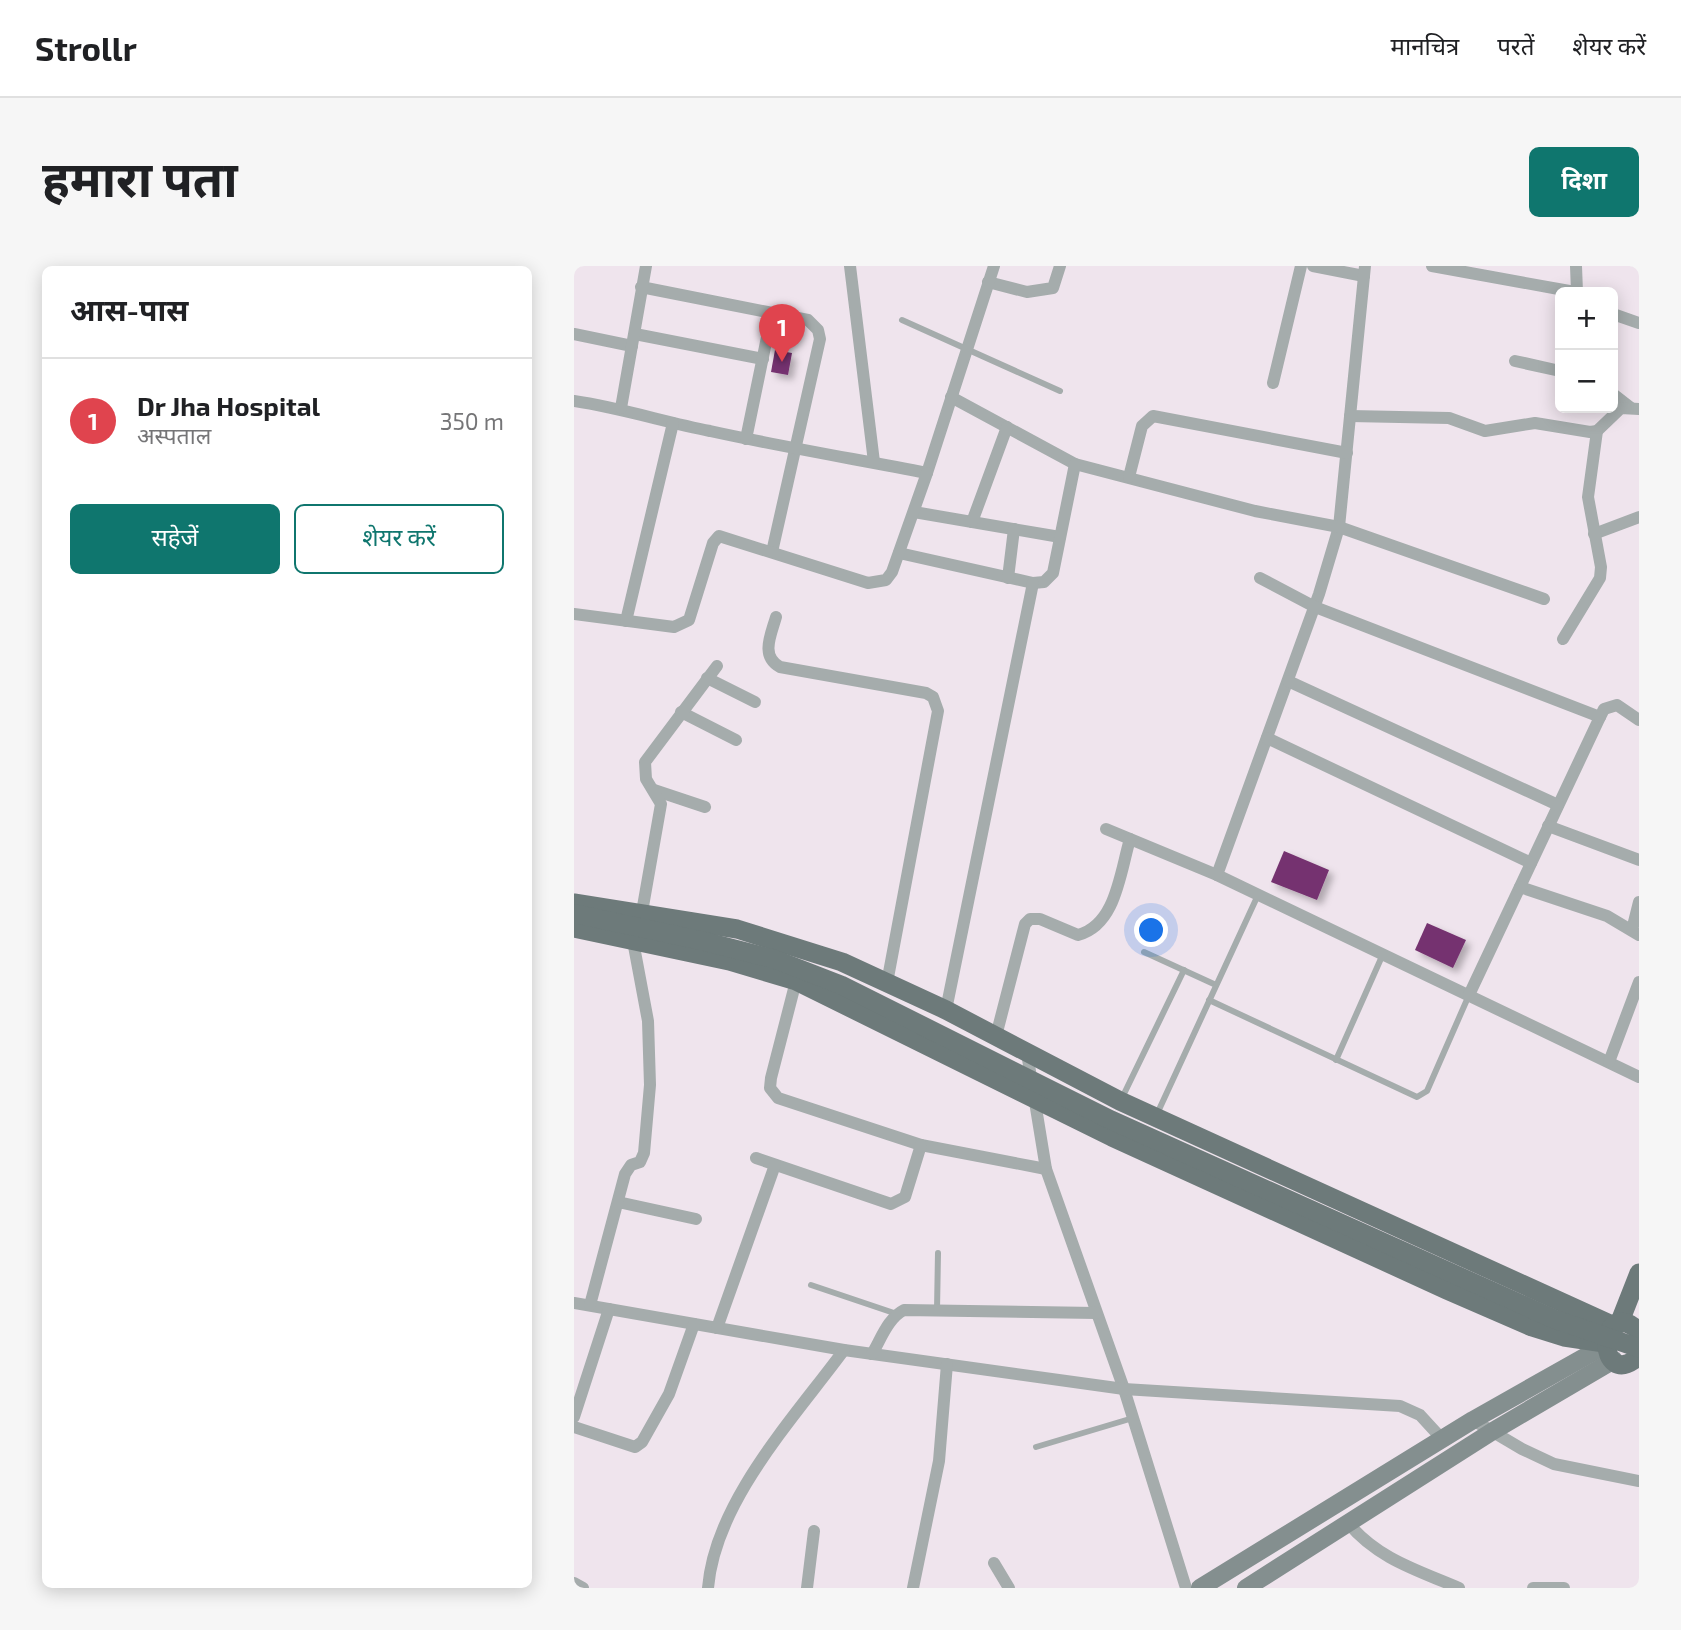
<!DOCTYPE html>
<html lang="hi">
<head>
<meta charset="utf-8">
<style>
	body { margin:0; font-family:"Exo 2","Noto Sans Devanagari",sans-serif; background:#f6f6f6; color:#202124 }
	.controls { position:absolute; right:21px; top:21px; display:grid; overflow:hidden; border-radius:10px; box-shadow:0 4px 18px #0003 }
	.controls button { width:63px; height:63px; display:grid; place-items:center; padding:0; border:0; border-bottom:2px solid #e0e0e0; background:#fff; color:#202124; font:35px sans-serif }
	.you { position:absolute; left:578px; top:665px; width:24px; height:24px; margin:-18px; border:5px solid #fff; border-radius:50%; background:#1a73e8; box-shadow:0 0 0 10px #1a73e833 }
	.badge { display:grid; place-items:center; width:46px; height:46px; border-radius:50%; background:#0f766e; color:#fff; font-size:23px; font-weight:700 }
	.pin { position:absolute; translate:-50% -58px; filter:drop-shadow(0 2px 4px #0008) }
	.pin::after { content:''; position:absolute; top:37px; width:24px; height:21px; background:inherit; clip-path:polygon(0 0,100% 0,50% 100%) }
	.list { margin:0; padding:0; list-style:none }
	h2 { display:flex; justify-content:space-between; align-items:center; height:91px; margin:0; padding:0 28px; font-size:30px }
	h2 small { font-size:23px; font-weight:400; color:#757577 }
	.list li { display:grid; grid-template-columns:46px 1fr auto; gap:21px; align-items:center; box-sizing:border-box; height:126px; padding:0 28px; border-top:2px solid #e0e0e0 }
	.list b { display:block; font-size:26px; white-space:nowrap }
	.list p { margin:0; font-size:23px; white-space:nowrap; color:#757577 }
	.list em { font-size:23px; font-style:normal; color:#757577 }
	.actions { display:flex; gap:14px; padding:21px 28px }
	.actions a { flex:1; padding:16px 0; border:2px solid #0f766e; border-radius:10px; text-align:center; font-size:24px; color:#0f766e }
	.actions .main { background:#0f766e; color:#fff }
	.map { position:relative; flex:none; width:1065px; height:1322px; overflow:hidden; border-radius:10px }
	header { display:flex; align-items:center; gap:42px; box-sizing:border-box; height:98px; padding:0 35px; background:#fff; border-bottom:2px solid #e0e0e0 }
	header strong { font-size:33px }
	nav { display:flex; gap:38px; margin-inline-start:auto; font-size:24px }
	.intro { display:flex; align-items:center; justify-content:space-between; box-sizing:border-box; height:168px; padding:0 42px }
	h1 { margin:0; font-size:49px }
	.button { padding:18px 32px; border-radius:10px; background:#0f766e; color:#fff; font-size:24px; font-weight:700 }
	main { display:flex; gap:42px; padding:0 42px }
	aside { flex:1; background:#fff; border-radius:10px; box-shadow:0 4px 18px #0003 }
	.map>svg:first-child { display:block }
	.building { fill:#75336f; filter:url(#shadow) }
	.lines { fill:none; stroke-linecap:round; stroke-linejoin:round }
	.service { stroke:#a5acac; stroke-width:6 }
	.minor { stroke:#a5acac; stroke-width:12 }
	.secondary { stroke:#848f8f; stroke-width:18 }
	.primary { stroke:#6d7a7a; stroke-width:19 }
	.primary-bridge { stroke:#6d7a7a; stroke-width:19 }
</style>
</head>
<body>
<header>
<strong>Strollr</strong>
<nav><a>मानचित्र</a><a>परतें</a><a>शेयर करें</a></nav>
</header>
<div class="intro"><h1>हमारा पता</h1><a class="button">दिशा</a></div>
<main>
<aside>
<h2>आस-पास<small></small></h2>
<ul class="list">
<li><span class="badge" style="background:#e0444e">1</span><div><b>Dr Jha Hospital</b><p>अस्पताल</p></div><em>350 m</em></li>
</ul>
<div class="actions"><a class="main">सहेजें</a><a>शेयर करें</a></div>
</aside>
<div class="map">
<svg width="1065" height="1322" viewBox="0 0 1065 1322">
	<defs>
		<filter id="shadow"><feDropShadow dx="5" dy="5" stdDeviation="3.5" flood-color="#0004"/></filter>
	</defs>
	<rect width="100%" height="100%" fill="#efe4ed"/>
	<!-- building -->
	<g class="building">
		<path d="M201,84L218,87L214,109L197,106Z"/>
		<path d="M710,585L755,604L743,634L697,616Z"/>
		<path d="M853,657L892,674L879,702L841,684Z"/>
	</g>
	<g class="lines">
		<!-- service -->
		<g class="service">
			<path d="M328,54L486,125"/>
			<path d="M570,686L642,719"/>
			<path d="M635,734L843,831L853,825L895,729"/>
			<path d="M762,794L809,688"/>
			<path d="M548,832L610,704"/>
			<path d="M583,848L684,629"/>
			<path d="M237,1019L323,1048"/>
			<path d="M363,1044L364,987"/>
			<path d="M462,1181L559,1152"/>
		</g>
		<!-- minor -->
		<g class="minor">
			<path d="M276,0L300,196"/>
			<path d="M739,0L790,10"/>
			<path d="M791,0L765,261L745,328L643,609L1065,811"/>
			<path d="M858,0L1001,26"/>
			<path d="M1002,0L1003,26"/>
			<path d="M414,16L453,26L479,22L486,0"/>
			<path d="M67,21L234,54L244,64L246,73L198,286"/>
			<path d="M1039,48L1065,57"/>
			<path d="M0,68L58,80"/>
			<path d="M61,68L189,93"/>
			<path d="M941,95L986,105"/>
			<path d="M699,117L727,0"/>
			<path d="M1039,128L1057,142"/>
			<path d="M377,131L501,198L681,245L765,261L970,333"/>
			<path d="M0,135C47,142 90,156 136,165C209,181 281,193 353,207L420,0"/>
			<path d="M47,142L72,0"/>
			<path d="M776,150L875,152L911,165L961,157L1016,166L1023,165L1047,142L1065,143"/>
			<path d="M172,173L198,47"/>
			<path d="M555,211L568,160L579,150L773,187"/>
			<path d="M340,246L486,271"/>
			<path d="M398,256L433,161"/>
			<path d="M1020,268L1065,251"/>
			<path d="M325,287L459,317L470,316L479,307L501,198"/>
			<path d="M434,312L440,263"/>
			<path d="M686,312L741,341L1026,451L895,729"/>
			<path d="M0,348L100,361L115,354L139,277L145,270L294,317L312,314L318,306L353,207"/>
			<path d="M202,351C197,369 186,390 206,401L352,427L359,431L364,445L313,717"/>
			<path d="M52,355L99,157"/>
			<path d="M989,373L1026,312L1027,301L1014,231L1023,165"/>
			<path d="M133,412L181,436"/>
			<path d="M714,415L984,539"/>
			<path d="M107,446L162,474"/>
			<path d="M1026,451L1030,443L1043,439L1065,454"/>
			<path d="M693,472L957,597"/>
			<path d="M80,524L131,541"/>
			<path d="M974,560L1065,594"/>
			<path d="M532,563L643,609"/>
			<path d="M946,621L1033,650L1065,669"/>
			<path d="M68,646L87,538L72,513L71,496L143,400"/>
			<path d="M1058,664L1065,636"/>
			<path d="M222,715L197,812L196,822L204,832L347,879L472,903"/>
			<path d="M372,744L459,317"/>
			<path d="M422,770L451,658L456,653H466L504,669C542,659 546,607 556,573"/>
			<path d="M453,787L472,903L550,1123L612,1322"/>
			<path d="M1035,796L1065,716"/>
			<path d="M182,892L317,938L331,931L347,879"/>
			<path d="M44,936L122,953"/>
			<path d="M0,1037L270,1084L550,1123L826,1140L846,1149L868,1173"/>
			<path d="M16,1039L51,908L57,899L66,896L70,887L76,819L74,755L59,675"/>
			<path d="M143,1062L201,899"/>
			<path d="M298,1088C307,1073 314,1052 330,1044L522,1047"/>
			<path d="M0,1151L35,1043"/>
			<path d="M899,1154L948,1183L980,1198L1065,1215"/>
			<path d="M0,1161L61,1181L68,1176L95,1128L120,1058"/>
			<path d="M774,1257C804,1293 843,1304 885,1322"/>
			<path d="M420,1297L435,1322"/>
			<path d="M0,1317L9,1322"/>
			<path d="M134,1322C141,1236 219,1153 270,1084"/>
			<path d="M233,1322L240,1265"/>
			<path d="M339,1322L365,1195L373,1098"/>
			<path d="M959,1322H990"/>
		</g>
		<!-- secondary -->
		<g class="secondary">
			<path d="M626,1322L899,1154L1030,1080"/>
			<path d="M672,1322L919,1165L1040,1094"/>
		</g>
		<!-- primary -->
		<g class="primary">
			<path d="M0,637L163,663L268,696L372,744L546,835L1040,1060"/>
			<path d="M0,662L155,695L222,715L538,871L873,1024L958,1061L990,1071L1030,1077"/>
			<path d="M1045,1058L1065,1007"/>
			<path d="M1065,1065C1022,1027 1022,1128 1065,1090"/>
		</g>
		<!-- primary-bridge -->
		<path class="primary-bridge" d="M2,648L129,675L200,693L267,719L537,854L980,1053L1065,1082"/>
	</g>
</svg>
<div class="controls">
<button>+</button>
<button>−</button>
</div>
<div class="you"></div>
<div class="pin badge" style="left:208px;top:96px;background:#e0444e">1</div>
</div>
</main>
</body>
</html>
